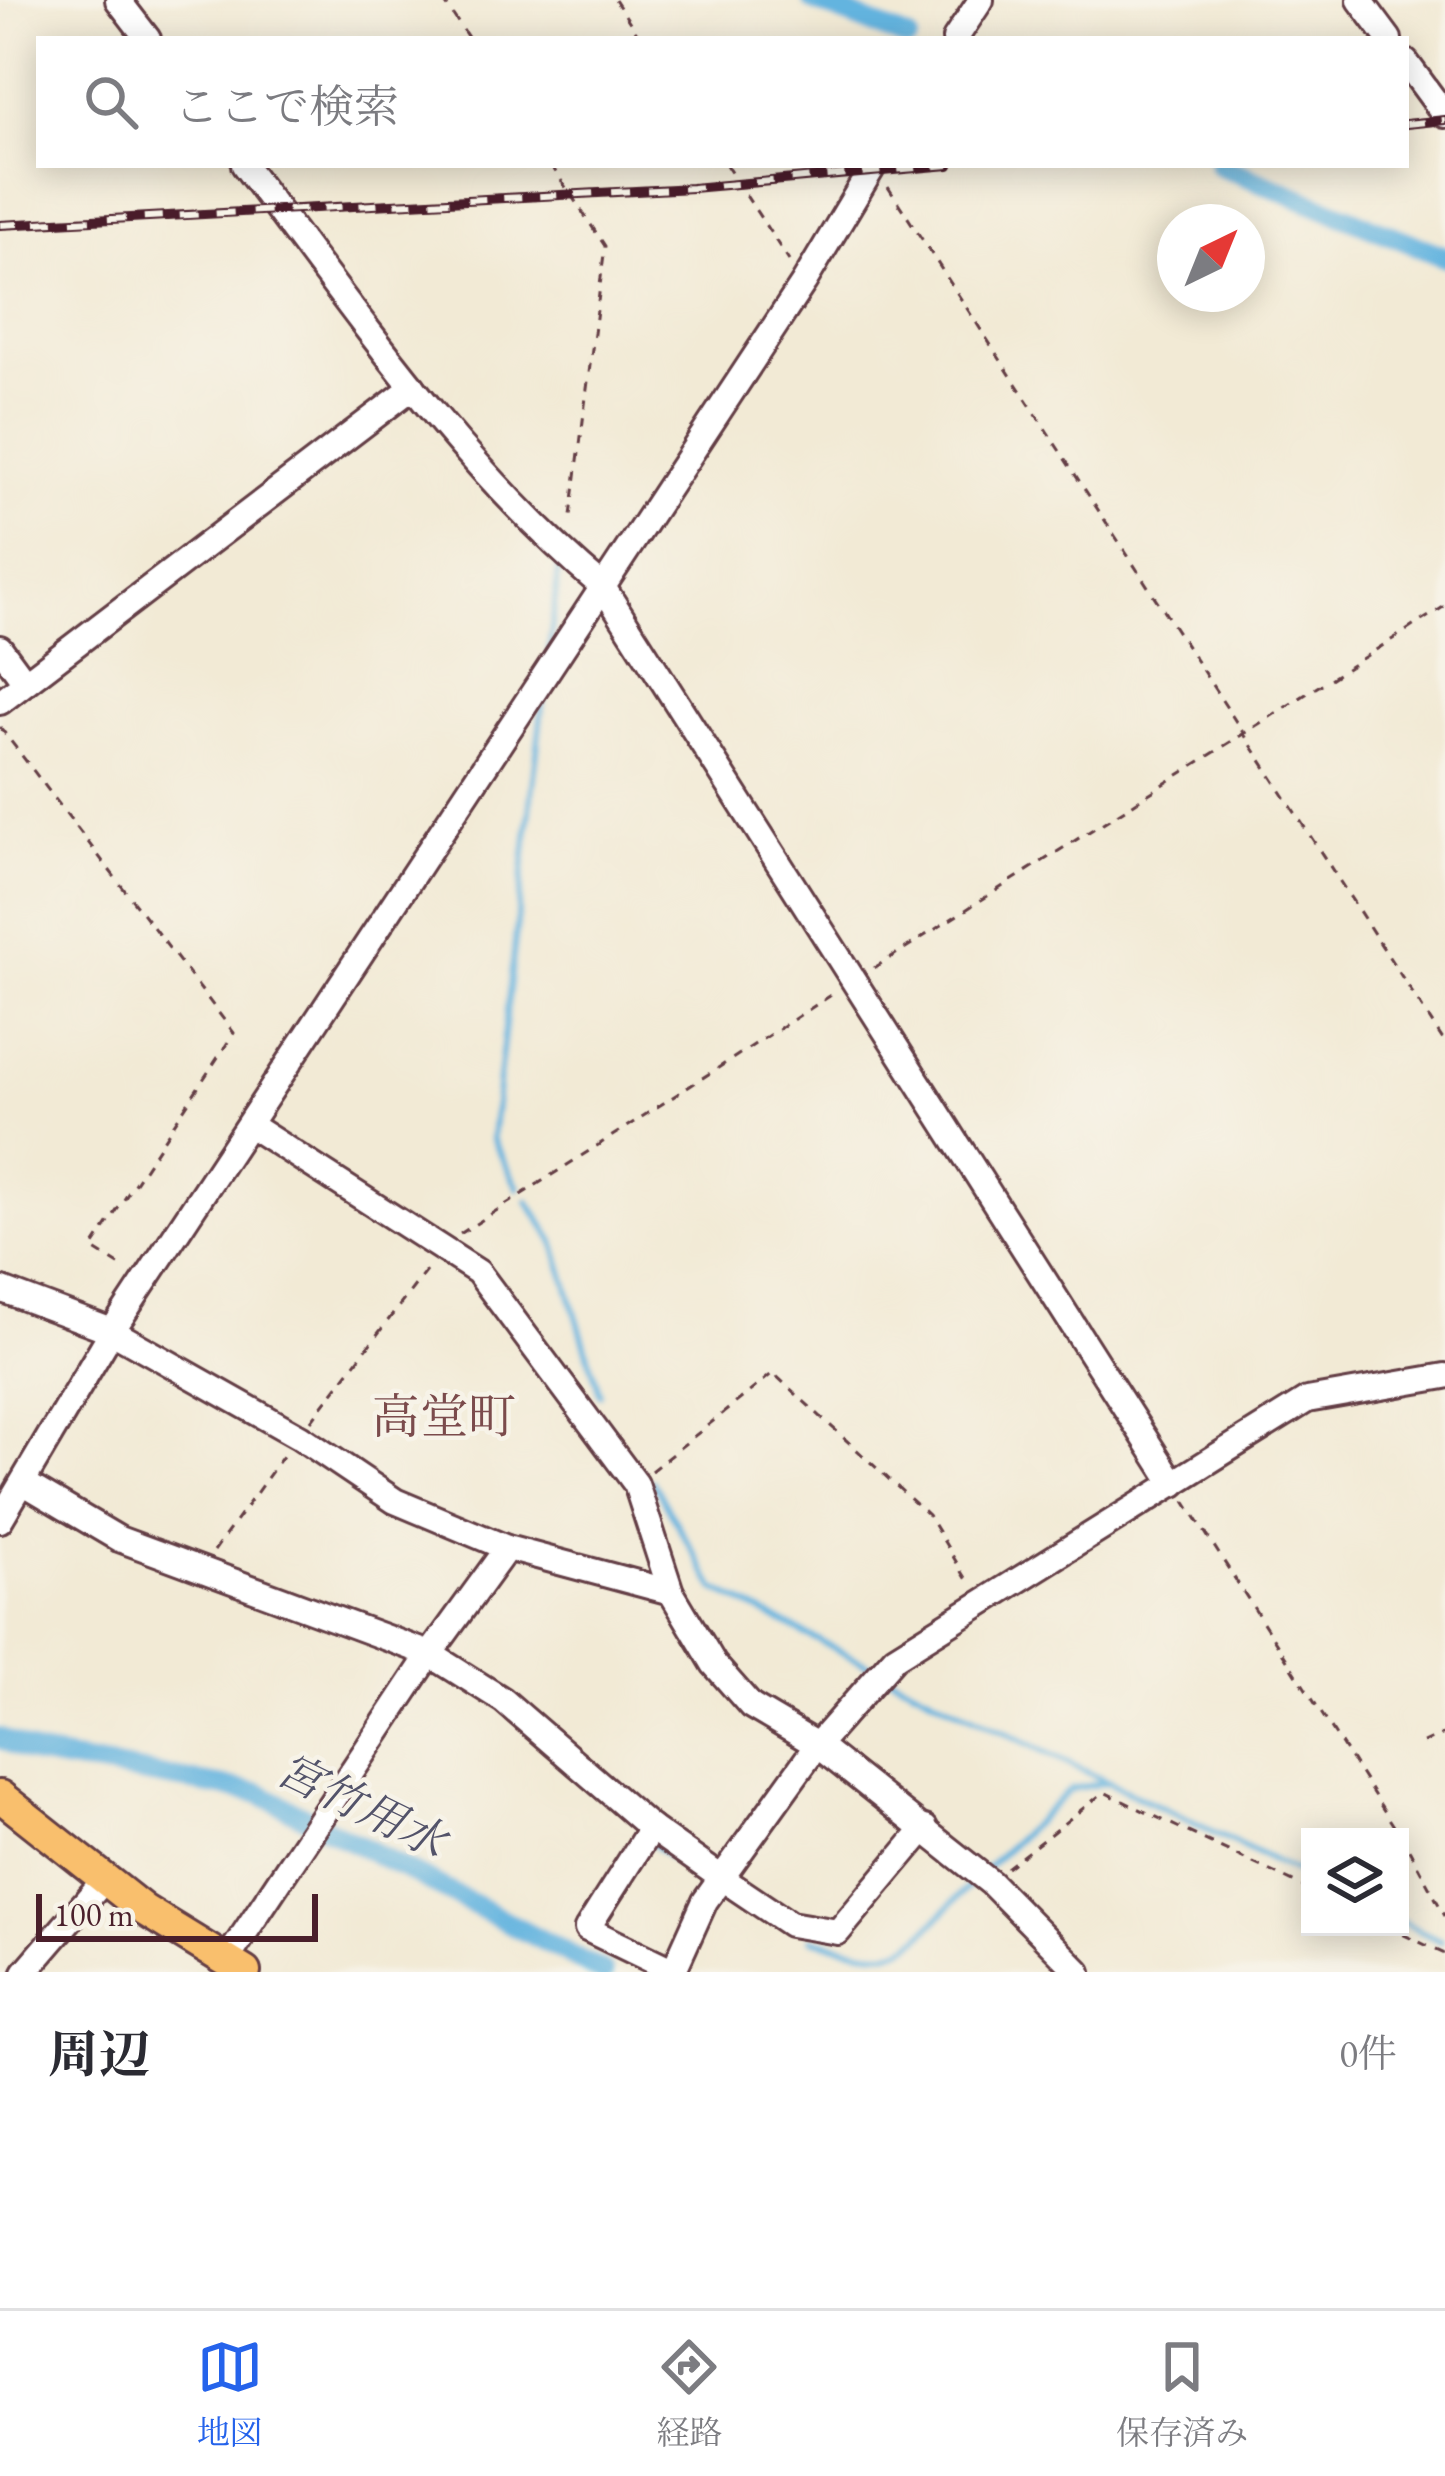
<!DOCTYPE html>
<html lang="ja">
<head>
<meta charset="utf-8">
<style>
	body { margin:0; font-family:"EB Garamond","Noto Serif JP",serif; background:#f7f7f7; color:#2b2b33 }
	.controls { position:absolute; right:36px; bottom:36px; display:grid; overflow:hidden; border-radius:0px; box-shadow:0 6px 30px #0003 }
	.controls button { width:108px; height:108px; display:grid; place-items:center; padding:0; border:0; border-bottom:3px solid #e1e1e2; background:#fff; color:#2b2b33; font:60px sans-serif }
	.compass { position:absolute; left:1157px; top:204px; width:108px; height:108px; border-radius:50%; background:#fff; box-shadow:0 6px 30px #0003; rotate:43deg }
	.scale { position:absolute; left:36px; bottom:30px; width:282px; box-sizing:border-box; padding-left:12px; border:6px solid #4a1f2b; border-top:0; font-size:33px; line-height:42px; white-space:nowrap; color:#4a1f2b; -webkit-text-stroke:9px #f7f3e8; paint-order:stroke }
	.list { margin:0; padding:0; list-style:none }
	h2 { display:flex; justify-content:space-between; align-items:center; height:156px; margin:0; padding:0 48px; font-size:51px }
	h2 small { font-size:39px; font-weight:400; color:#7c7c81 }
	.icon { flex:none; width:66px; height:66px; fill:none; stroke:currentColor; stroke-width:2; stroke-linecap:round; stroke-linejoin:round }
	.map { position:relative; flex:none; width:1445px; height:1972px; overflow:hidden }
	.search { position:absolute; background:#fff; box-shadow:0 6px 30px #0003; left:36px; right:36px; top:36px; height:132px; display:flex; align-items:center; gap:30px; box-sizing:border-box; padding:0 42px; border-radius:0px; color:#7c7c81; font-size:45px }
	.sheet { height:336px; background:#fff }
	nav { display:flex; justify-content:space-around; align-items:center; box-sizing:border-box; height:168px; border-top:3px solid #e1e1e2; background:#fff; font-size:33px; color:#7c7c81 }
	nav a { display:grid; justify-items:center; gap:6px }
	nav .on { color:#2563eb }
	.map>svg:first-child { display:block }
	.lines { fill:none; stroke-linecap:round; stroke-linejoin:round }
	.stream { stroke:#64b4df; stroke-width:6 }
	.canal { stroke:#64b4df; stroke-width:21 }
	.minor-casing { stroke:#633d44; stroke-width:30 }
	.major-casing { stroke:#633d44; stroke-width:36 }
	.path { stroke:#633d44; stroke-width:3; stroke-dasharray:9 9; stroke-linecap:butt }
	.minor { stroke:#fff; stroke-width:24 }
	.major { stroke:#f9bf6d; stroke-width:30 }
	.rail-casing { stroke:#4a1f2b; stroke-width:10 }
	.rail { stroke:#f7f3e8; stroke-width:6; stroke-dasharray:18; stroke-linecap:butt }
	.labels { text-anchor:middle; stroke-width:9; stroke-linejoin:round; paint-order:stroke }
	.water-label { font-size:45px; font-style:italic; fill:#53536a; stroke:#f7f3e8 }
	.quarter-label { font-size:48px; fill:#7b4b4c; stroke:#f7f3e8 }
</style>
</head>
<body>
<div class="map">
<svg width="1445" height="1972" viewBox="0 0 1445 1972">
	<rect width="100%" height="100%" fill="#f7f3e8"/>
	<filter id="ink" filterUnits="userSpaceOnUse"><feTurbulence type="fractalNoise" baseFrequency=".00833" numOctaves="2"/><feDisplacementMap in="SourceGraphic" scale="24" xChannelSelector="R" yChannelSelector="G"/><feConvolveMatrix kernelMatrix="1 2 1 2 8 2 1 2 1" color-interpolation-filters="sRGB"/></filter>
	<filter id="wash" filterUnits="userSpaceOnUse"><feTurbulence type="fractalNoise" baseFrequency=".004" numOctaves="4" result="noise"/><feDisplacementMap in="SourceGraphic" scale="48" xChannelSelector="R" yChannelSelector="G"/><feGaussianBlur stdDeviation="2.7" result="paint"/><feColorMatrix in="noise" values="0 0 0 0 0 0 0 0 0 0 0 0 0 0 0 0 0 1.4 0 .05"/><feComposite in="paint" operator="in"/></filter>
	<g filter="url(#wash)">
		<rect width="100%" height="100%" fill="#f2ead5"/>
		<g class="lines">
			<!-- stream -->
			<g class="stream">
				<path d="M549,650L559,567"/>
				<path d="M518,1188L492,1138L544,691"/>
				<path d="M528,1201L554,1241L600,1394"/>
				<path d="M652,1481L715,1589L870,1666"/>
				<path d="M0,1486L4,1488"/>
				<path d="M890,1676L1105,1781"/>
				<path d="M651,1843L706,1883"/>
				<path d="M987,1867L1071,1789L1108,1782L1310,1878"/>
				<path d="M1400,1921L1441,1941"/>
				<path d="M811,1939C914,1964 899,1956 971,1884"/>
			</g>
			<!-- canal -->
			<g class="canal">
				<path d="M812,0L908,39"/>
				<path d="M1219,165L1445,257"/>
				<path d="M0,1738L36,1755L259,1793L603,1972"/>
			</g>
		</g>
	</g>
	<g filter="url(#ink)">
		<g class="lines">
			<!-- minor casing -->
			<g class="minor-casing">
				<g id="minor">
					<path d="M118,0L148,39"/>
					<path d="M1360,0L1389,39"/>
					<path d="M955,39L981,0"/>
					<path d="M1406,62L1445,115"/>
					<path d="M244,165C355,311 461,468 603,587L1174,1484"/>
					<path d="M0,648L25,682"/>
					<path d="M0,702L413,387"/>
					<path d="M251,1126L478,1272L636,1484L671,1592L714,1664L751,1706L817,1745L991,1883L1079,1972"/>
					<path d="M0,1289L112,1331L300,1437L395,1501L507,1548L671,1592"/>
					<path d="M24,1483L119,1539L430,1654L503,1700L651,1828L723,1879L790,1924L838,1932L925,1828"/>
					<path d="M0,1520L112,1331L804,282L874,165"/>
					<path d="M651,1828L587,1929L674,1971"/>
					<path d="M226,1961L430,1654L507,1548"/>
					<path d="M25,1972L105,1879"/>
					<path d="M673,1972L705,1901L817,1745L895,1657L1307,1400L1445,1376"/>
				</g>
			</g>
			<!-- major casing -->
			<g class="major-casing">
				<path id="major" d="M0,1796L144,1910L245,1972"/>
			</g>
			<!-- path -->
			<g class="path">
				<path d="M443,0L469,39"/>
				<path d="M615,0L641,39"/>
				<path d="M551,165L605,246L570,524"/>
				<path d="M726,165L789,261"/>
				<path d="M888,187L1445,1043"/>
				<path d="M0,727L234,1033L92,1248L125,1269"/>
				<path d="M874,968L1445,606"/>
				<path d="M460,1234L836,992"/>
				<path d="M311,1421L429,1267"/>
				<path d="M651,1471L773,1373L928,1515L969,1583"/>
				<path d="M1185,1501L1410,1851L1445,1916"/>
				<path d="M214,1551L286,1452"/>
				<path d="M1423,1743L1445,1733"/>
				<path d="M1007,1868L1104,1792L1310,1890"/>
				<path d="M1387,1927L1445,1954"/>
			</g>
			<!-- minor -->
			<use href="#minor" class="minor"/>
			<!-- major -->
			<use href="#major" class="major"/>
			<!-- rail casing -->
			<g class="rail-casing">
				<g id="rail">
					<path d="M1406,124L1445,120"/>
					<path d="M0,225L692,188L949,165"/>
				</g>
			</g>
			<!-- rail -->
			<use href="#rail" class="rail"/>
		</g>
	</g>
	<g class="labels">
		<!-- water labels -->
		<g class="water-label">
			<text transform="translate(362 1805) rotate(26)" y="16">宮竹用水</text>
		</g>
		<!-- quarter labels -->
		<g class="quarter-label">
			<text x="444" y="1433">高堂町</text>
		</g>
	</g>
</svg>
<div class="controls">
<button><svg class="icon" aria-label="layers" viewBox="0 0 24 24"><path d="M12 4l9 5-9 5-9-5zM3 14l9 5 9-5"/></svg></button>
</div>
<svg class="compass" viewBox="-18 -18 36 36"><path d="M0-13l5 13h-10z" fill="#e53935"/><path d="M0 13l5-13h-10z" fill="#7c7c81"/></svg>
<div class="scale">100 m</div>
<div class="search"><svg class="icon" aria-label="search" viewBox="0 0 24 24"><circle cx="10" cy="10" r="6"/><path d="M15 15l6 6"/></svg>ここで検索</div>
</div>
<section class="sheet">
<h2>周辺<small>0件</small></h2>
<ul class="list">
</ul>
</section>
<nav>
<a class="on"><svg class="icon" aria-label="map" viewBox="0 0 24 24"><path d="M3 6l6-2 6 2 6-2v14l-6 2-6-2-6 2zM9 4v14M15 6v14"/></svg>地図</a>
<a><svg class="icon" aria-label="directions" viewBox="0 0 24 24"><path d="M12 3l9 9-9 9-9-9zM9 14v-3h6M13 9l2 2-2 2"/></svg>経路</a>
<a><svg class="icon" aria-label="saved" viewBox="0 0 24 24"><path d="M7 4h10v16l-5-4-5 4z"/></svg>保存済み</a>
</nav>
</body>
</html>
